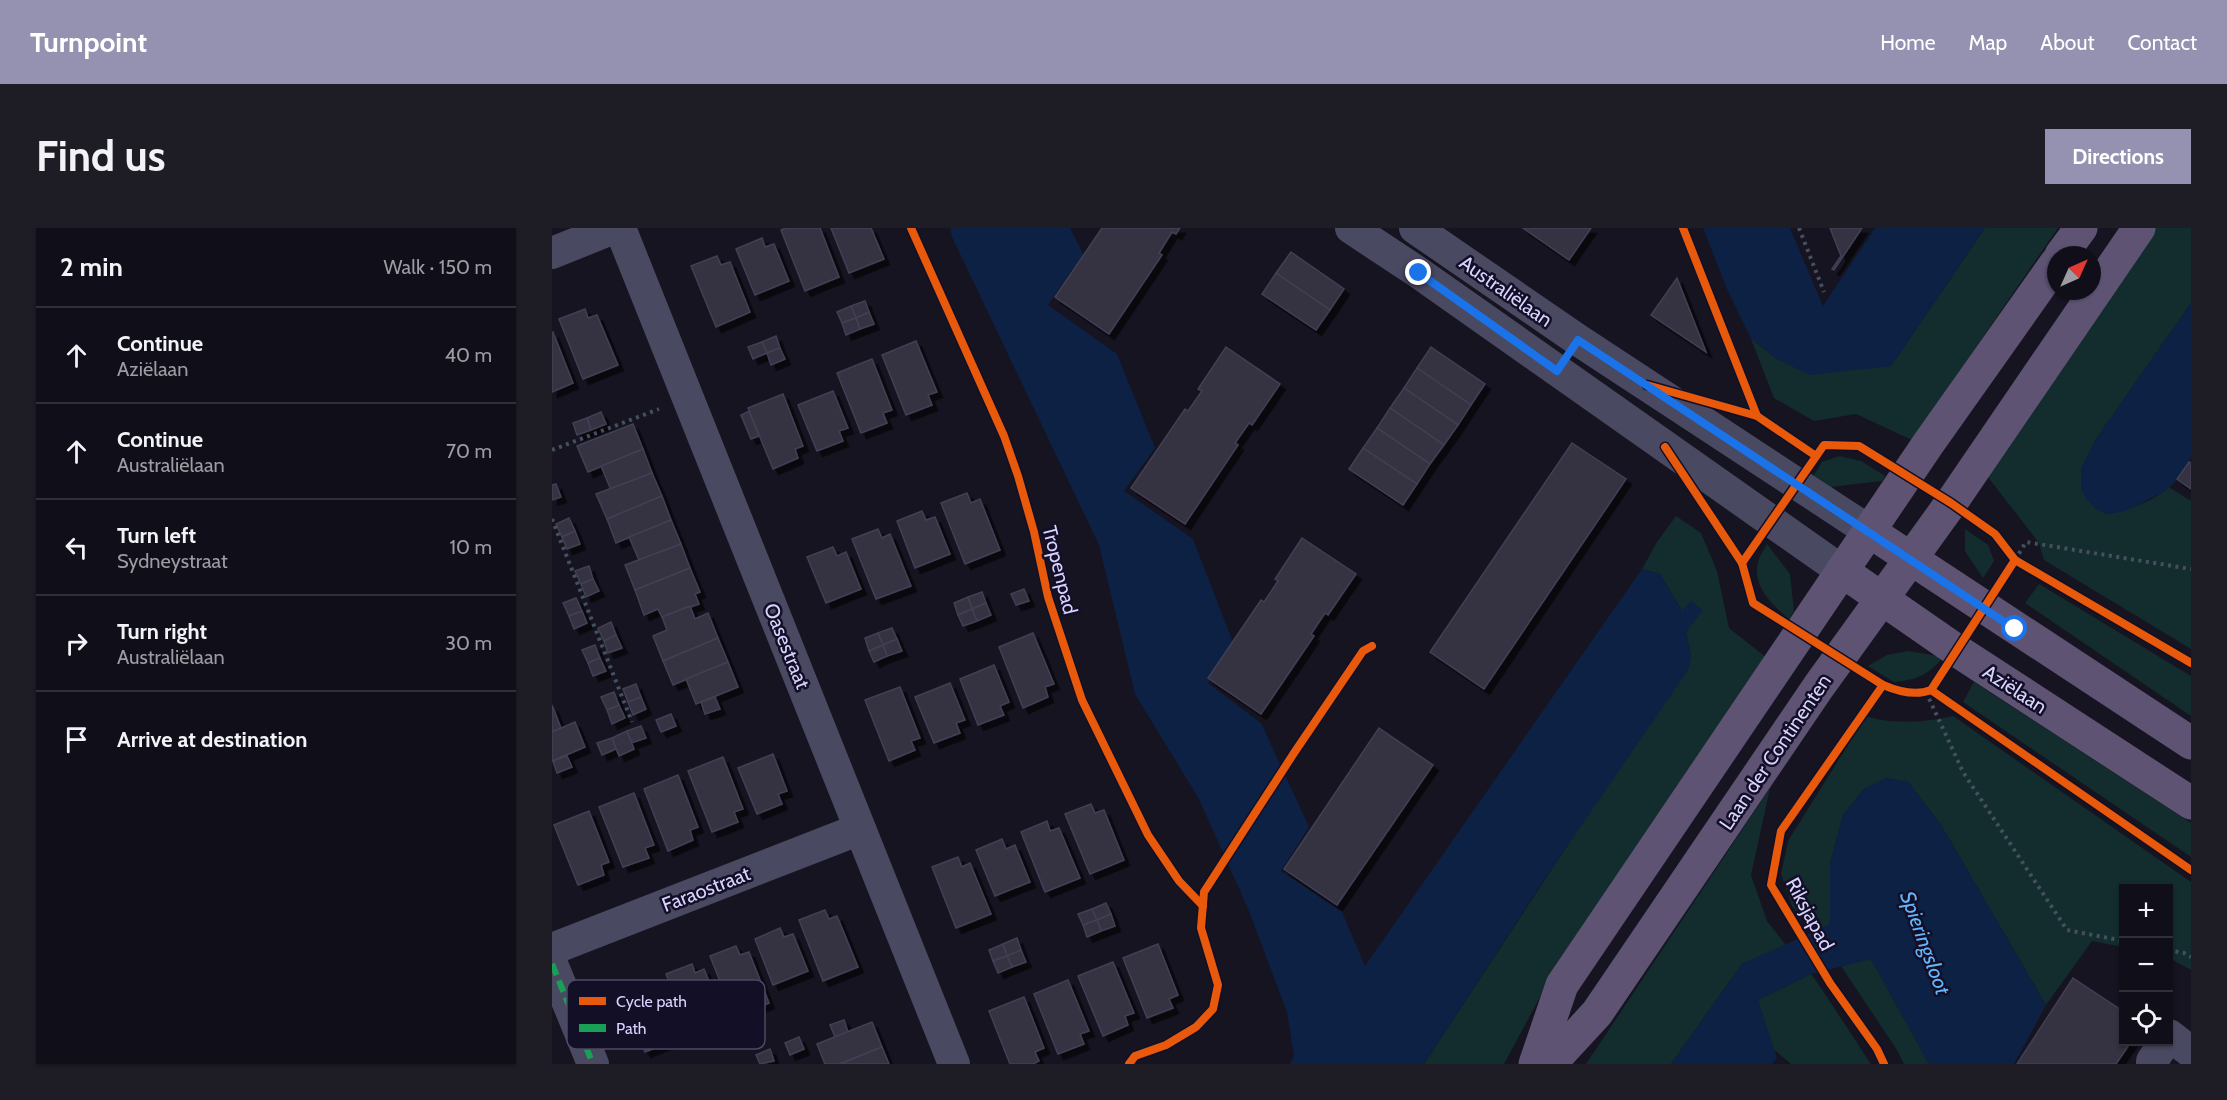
<!DOCTYPE html>
<html lang="en">
<head>
<meta charset="utf-8">
<style>
	body { margin:0; font-family:Cabin,sans-serif; background:#1e1d26; color:#f1f3f6 }
	.controls { position:absolute; right:18px; bottom:18px; display:grid; overflow:hidden; border-radius:0px; box-shadow:0 2px 4px #0004 }
	.controls button { width:54px; height:54px; display:grid; place-items:center; padding:0; border:0; border-bottom:2px solid #302f38; background:#100f19; color:#f1f3f6; font:30px sans-serif }
	.compass { position:absolute; left:1495px; top:18px; width:54px; height:54px; border-radius:50%; background:#100f19; box-shadow:0 2px 4px #0004; rotate:45deg }
	.stop { position:absolute; width:18px; height:18px; margin:-14px; border:4px solid #1a73e8; border-radius:50%; background:#fff }
	.stop.end { background:#1a73e8; border-color:#fff; box-shadow:0 2px 6px #0008 }
	.list { margin:0; padding:0; list-style:none }
	h2 { display:flex; justify-content:space-between; align-items:center; height:78px; margin:0; padding:0 24px; font-size:26px }
	h2 small { font-size:20px; font-weight:400; color:#9c9ca2 }
	.list li { display:grid; grid-template-columns:39px 1fr auto; gap:18px; align-items:center; box-sizing:border-box; height:96px; padding:0 24px; border-top:2px solid #302f38 }
	.list b { display:block; font-size:22px; white-space:nowrap }
	.list p { margin:0; font-size:20px; white-space:nowrap; color:#9c9ca2 }
	.list em { font-size:20px; font-style:normal; color:#9c9ca2 }
	.icon { flex:none; width:33px; height:33px; fill:none; stroke:currentColor; stroke-width:2; stroke-linecap:round; stroke-linejoin:round }
	.map { position:relative; flex:none; width:1639px; height:836px; overflow:hidden; border-radius:0px }
	header { display:flex; align-items:center; gap:36px; box-sizing:border-box; height:84px; padding:0 30px; background:#9591b1; color:#fff }
	header strong { font-size:28px }
	nav { display:flex; gap:33px; margin-inline-start:auto; font-size:21px }
	.intro { display:flex; align-items:center; justify-content:space-between; box-sizing:border-box; height:144px; padding:0 36px }
	h1 { margin:0; font-size:42px }
	.button { padding:15px 27px; border-radius:0px; background:#9591b1; color:#fff; font-size:21px; font-weight:700 }
	main { display:flex; gap:36px; padding:0 36px }
	aside { flex:1; background:#100f19; border-radius:0px; box-shadow:0 2px 4px #0004 }
	.map>svg:first-child { display:block }
	.green { fill:#132c2d }
	.water { fill:#0d2144 }
	.building { fill:#343243; stroke:#433f54; stroke-width:1.5; filter:url(#shadow) }
	.lines { fill:none; stroke-linecap:round; stroke-linejoin:round }
	.path { stroke:#44505f; stroke-width:4; stroke-dasharray:3 4.5; stroke-linecap:butt }
	.minor { stroke:#4a4962; stroke-width:32 }
	.major { stroke:#5e5373; stroke-width:33 }
	.quiet { stroke:#1a9f57; stroke-width:6; stroke-dasharray:12 6; stroke-linecap:butt }
	.cycleway-casing { stroke:#130f26; stroke-width:11 }
	.cycleway { stroke:#e8590c; stroke-width:8 }
	.route { stroke:#1a73e8; stroke-width:8 }
	.labels { text-anchor:middle; stroke-width:5; stroke-linejoin:round; paint-order:stroke }
	.street-label { font-size:20px; fill:#d9d4ff; stroke:#130f26 }
	.water-label { font-size:21px; font-style:italic; fill:#62b6ff; stroke:#130f26 }
	.key { fill:#130f26; stroke:#4e4a67; stroke-width:1.5 }
	.key-label { font-size:16px; fill:#d9d4ff }
</style>
</head>
<body>
<header>
<strong>Turnpoint</strong>
<nav><a>Home</a><a>Map</a><a>About</a><a>Contact</a></nav>
</header>
<div class="intro"><h1>Find us</h1><a class="button">Directions</a></div>
<main>
<aside>
<h2>2 min<small>Walk · 150 m</small></h2>
<ul class="list">
<li><svg class="icon" aria-label="ahead" viewBox="0 0 24 24"><path d="M12 20V5M6 11l6-6 6 6"/></svg><div><b>Continue</b><p>Aziëlaan</p></div><em>40 m</em></li>
<li><svg class="icon" aria-label="ahead" viewBox="0 0 24 24"><path d="M12 20V5M6 11l6-6 6 6"/></svg><div><b>Continue</b><p>Australiëlaan</p></div><em>70 m</em></li>
<li><svg class="icon" aria-label="left" viewBox="0 0 24 24"><path d="M17 20v-9H6M10 6l-5 5 5 5"/></svg><div><b>Turn left</b><p>Sydneystraat</p></div><em>10 m</em></li>
<li><svg class="icon" aria-label="right" viewBox="0 0 24 24"><path d="M7 20v-9h11M14 6l5 5-5 5"/></svg><div><b>Turn right</b><p>Australiëlaan</p></div><em>30 m</em></li>
<li><svg class="icon" aria-label="arrive" viewBox="0 0 24 24"><path d="M6 21V4h12l-3 4 3 4H6"/></svg><div><b>Arrive at destination</b></div></li>
</ul>
</aside>
<div class="map">
<svg width="1639" height="836" viewBox="0 0 1639 836">
	<defs>
		<filter id="shadow"><feDropShadow dx="5.5" dy="5.5" stdDeviation="0" flood-color="#0009"/></filter>
	</defs>
	<rect width="100%" height="100%" fill="#161421"/>
	<!-- green -->
	<g class="green">
		<path d="M1433,0H1506L1360,212L1304,186L1262,193L1222,170L1199,111L1227,132L1339,138Z"/>
		<path d="M1594,0H1639V75L1542,214L1554,286C1577,282 1600,274 1617,259L1639,273V421L1492,332L1487,315L1432,244Z"/>
		<path d="M1287,228L1309,233L1333,248L1330,253L1278,259L1259,252L1270,234Z"/>
		<path d="M1124,288L1149,305L1165,343L1177,400L1215,430L1002,743L952,836H872L1139,429L1130,383L1108,346L1090,341L1105,314Z"/>
		<path d="M1413,301L1436,317L1442,333L1431,350L1413,323Z"/>
		<path d="M1215,316L1238,346L1242,383L1237,391C1220,377 1200,358 1206,334C1207,328 1212,322 1215,316Z"/>
		<path d="M1487,356L1639,448V488L1473,375Z"/>
		<path d="M1357,423L1391,429C1377,447 1364,452 1342,454L1316,438L1335,427Z"/>
		<path d="M1422,454L1639,595V629L1411,474Z"/>
		<path d="M1314,488C1337,497 1377,494 1401,488L1639,654V742L1617,730L1616,660H1572L1571,719L1540,713L1494,777L1389,597L1356,554L1334,550L1312,561L1291,587L1278,636V696L1262,705L1240,678L1229,646L1236,613Z"/>
		<path d="M1218,560L1199,647L1215,693L1234,717L1190,736L1119,836H1034Z"/>
		<path d="M1319,731L1377,836H1352L1345,822L1289,738Z"/>
		<path d="M1259,746L1265,754L1319,836H1239L1220,820L1206,772Z"/>
	</g>
	<!-- water -->
	<g class="water">
		<path d="M398,0H518L531,26L496,77L565,126L603,220L572,263L641,311L682,417L656,455L709,495L757,599L729,643L790,684L813,738L1090,341L1108,346L1130,383L1139,373L1151,382L1134,404L1139,429L1136,442L990,655L872,836H738L742,828L735,784L697,683L647,571L583,466L547,317L400,9Z"/>
		<path d="M1151,0H1238L1271,78L1323,0H1433L1339,138L1258,147L1227,132L1199,111L1175,61Z"/>
		<path d="M1639,75V229L1622,255L1611,264L1574,283L1554,286L1544,281L1535,272L1529,261V240L1542,214Z"/>
		<path d="M1334,550L1356,554L1389,597L1494,777L1462,836H1377L1319,731L1259,746L1206,772L1225,830L1220,836H1119L1190,736L1278,696V636L1291,587L1312,561Z"/>
	</g>
	<!-- building -->
	<g class="building">
		<path d="M234,0H268L287,49L253,63L229,2Z"/>
		<path d="M279,0H319L332,31L297,45Z"/>
		<path d="M550,0H628L624,6L620,4L607,25L610,27L557,106L503,69Z"/>
		<path d="M971,0H1039L1017,32Z"/>
		<path d="M1278,0H1310L1282,42L1280,41L1289,28Z"/>
		<path d="M210,10L213,19L222,16L237,53L203,67L184,21Z"/>
		<path d="M739,24L792,61L778,82L724,45Z"/>
		<path d="M165,28L169,37L178,34L198,84L164,99L139,38Z"/>
		<path d="M724,45L778,82L764,102L710,66Z"/>
		<path d="M1125,50L1154,124L1099,87Z"/>
		<path d="M313,73L317,84L304,90L299,78Z"/>
		<path d="M299,78L304,90L290,95L285,84Z"/>
		<path d="M33,81L36,90L45,87L66,137L31,151L7,91Z"/>
		<path d="M317,84L322,96L308,101L304,90Z"/>
		<path d="M304,90L308,101L294,107L290,95Z"/>
		<path d="M1,104L21,155L0,164V105Z"/>
		<path d="M224,108L228,120L215,125L210,114Z"/>
		<path d="M364,113L385,164L376,167L380,177L354,187L330,127Z"/>
		<path d="M210,114L215,125L201,131L196,119Z"/>
		<path d="M674,119L728,156L700,197L697,195L683,215L686,217L633,296L579,260L633,181L636,183L650,163L646,161Z"/>
		<path d="M879,119L933,156L919,177L865,140Z"/>
		<path d="M228,120L233,131L219,137L215,125Z"/>
		<path d="M320,131L340,182L331,185L335,195L309,205L285,145Z"/>
		<path d="M865,140L919,177L906,197L852,160Z"/>
		<path d="M852,160L906,197L892,217L838,180Z"/>
		<path d="M281,163L296,200L287,203L291,213L265,223L246,177Z"/>
		<path d="M231,166L251,218L243,221L246,230L221,241L196,180Z"/>
		<path d="M838,180L892,217L878,236L825,200Z"/>
		<path d="M197,183L207,208L199,211L189,187Z"/>
		<path d="M49,184L54,196L39,202L35,190Z"/>
		<path d="M35,190L39,202L25,207L21,195Z"/>
		<path d="M81,196L91,221L36,244L25,218Z"/>
		<path d="M825,200L878,236L865,256L811,220Z"/>
		<path d="M1020,215L1074,251L932,461L878,424Z"/>
		<path d="M811,220L865,256L851,277L797,241Z"/>
		<path d="M91,221L100,245L59,262L49,238Z"/>
		<path d="M1637,234L1639,235V261L1625,251Z"/>
		<path d="M100,245L110,268L55,291L44,266Z"/>
		<path d="M4,256L9,269L0,272V257Z"/>
		<path d="M415,265L419,275L428,271L448,322L413,336L389,275Z"/>
		<path d="M110,268L119,292L64,315L55,291Z"/>
		<path d="M370,283L374,292L383,289L398,326L363,340L345,293Z"/>
		<path d="M17,290L23,303L10,309L4,296Z"/>
		<path d="M119,292L129,316L87,332L77,309Z"/>
		<path d="M326,301L330,310L338,306L359,358L324,371L300,311Z"/>
		<path d="M23,303L28,316L15,321L10,309Z"/>
		<path d="M750,310L804,346L776,387L773,385L759,406L762,408L709,486L656,450L709,372L712,374L726,353L723,351Z"/>
		<path d="M129,316L138,340L83,362L73,337Z"/>
		<path d="M281,319L285,328L294,324L309,361L274,375L255,329Z"/>
		<path d="M37,338L41,351L29,356L23,343Z"/>
		<path d="M138,340L148,364L143,366L147,376L110,389L106,381L92,387L83,362Z"/>
		<path d="M41,351L47,363L34,369L29,356Z"/>
		<path d="M472,361L477,373L464,377L459,366Z"/>
		<path d="M430,364L434,375L420,381L416,369Z"/>
		<path d="M416,369L420,381L406,387L402,375Z"/>
		<path d="M24,370L30,383L17,388L11,375Z"/>
		<path d="M434,375L439,387L425,393L420,381Z"/>
		<path d="M138,378L143,391L156,385L166,410L111,433L101,408L115,402L110,389Z"/>
		<path d="M420,381L425,393L411,398L406,387Z"/>
		<path d="M30,383L35,395L22,401L17,388Z"/>
		<path d="M59,394L64,407L52,413L46,400Z"/>
		<path d="M340,400L345,411L331,417L326,405Z"/>
		<path d="M326,405L331,417L317,423L313,410Z"/>
		<path d="M481,405L502,456L493,459L496,469L471,480L447,419Z"/>
		<path d="M64,407L70,420L56,425L52,413Z"/>
		<path d="M166,410L176,434L121,457L111,433Z"/>
		<path d="M345,411L350,423L335,428L331,417Z"/>
		<path d="M43,417L48,430L36,435L30,422Z"/>
		<path d="M331,417L335,428L322,434L317,423Z"/>
		<path d="M48,430L54,443L41,448L36,435Z"/>
		<path d="M176,434L186,459L144,476L134,451Z"/>
		<path d="M442,437L457,474L448,478L452,487L426,497L408,451Z"/>
		<path d="M398,455L413,492L404,495L408,505L382,515L363,469Z"/>
		<path d="M84,456L89,469L76,474L71,461Z"/>
		<path d="M348,459L368,510L359,513L363,522L337,533L313,472Z"/>
		<path d="M62,464L67,477L55,482L49,469Z"/>
		<path d="M89,469L94,481L81,487L76,474Z"/>
		<path d="M163,469L168,481L153,486L149,474Z"/>
		<path d="M0,477L9,500L0,504Z"/>
		<path d="M67,477L73,490L60,496L55,482Z"/>
		<path d="M119,486L124,498L109,504L104,492Z"/>
		<path d="M23,494L33,519L0,533V504Z"/>
		<path d="M89,498L94,510L79,515L75,503Z"/>
		<path d="M827,500L881,537L785,677L732,641Z"/>
		<path d="M75,503L82,521L67,528L60,510Z"/>
		<path d="M60,510L64,521L50,527L45,515Z"/>
		<path d="M221,526L235,563L226,566L230,576L205,586L186,540Z"/>
		<path d="M15,528L20,539L5,545L1,533Z"/>
		<path d="M171,529L191,581L182,584L186,594L160,604L136,543Z"/>
		<path d="M126,547L146,599L138,602L141,612L116,623L92,561Z"/>
		<path d="M82,565L102,617L93,620L97,630L71,639L47,579Z"/>
		<path d="M539,576L543,585L552,582L572,632L538,646L513,586Z"/>
		<path d="M37,583L57,634L49,637L52,647L26,657L2,597Z"/>
		<path d="M495,593L498,603L507,600L528,650L493,664L469,604Z"/>
		<path d="M450,611L454,621L463,617L478,654L443,668L424,622Z"/>
		<path d="M406,629L410,639L418,635L439,686L404,700L380,639Z"/>
		<path d="M554,675L559,686L545,692L540,681Z"/>
		<path d="M540,681L545,692L531,697L526,686Z"/>
		<path d="M273,682L277,691L285,688L306,739L271,753L247,692Z"/>
		<path d="M559,686L563,698L549,703L545,692Z"/>
		<path d="M545,692L549,703L535,709L531,697Z"/>
		<path d="M228,700L232,709L241,706L256,743L221,757L203,711Z"/>
		<path d="M465,710L469,722L455,728L451,716Z"/>
		<path d="M451,716L455,728L441,733L437,722Z"/>
		<path d="M606,716L626,767L617,771L621,780L595,790L571,730Z"/>
		<path d="M184,718L188,727L197,724L217,775L182,789L158,728Z"/>
		<path d="M469,722L474,734L460,739L455,728Z"/>
		<path d="M455,728L460,739L446,745L441,733Z"/>
		<path d="M561,734L582,785L573,788L576,797L551,808L526,748Z"/>
		<path d="M140,736L143,745L152,741L173,793L138,807L114,746Z"/>
		<path d="M1521,750L1572,784V814H1579L1564,836H1465Z"/>
		<path d="M516,752L537,803L528,806L532,816L506,826L482,766Z"/>
		<path d="M95,753L99,763L107,759L128,810L93,824L69,764Z"/>
		<path d="M472,769L492,820L483,824L487,833L481,836H458L437,783Z"/>
		<path d="M292,792L296,804L283,809L278,797Z"/>
		<path d="M320,794L330,819L287,836H273L265,816Z"/>
		<path d="M247,809L252,821L238,827L233,815Z"/>
		<path d="M330,819L337,836H287H288Z"/>
		<path d="M218,821L222,833L208,836L204,827Z"/>
	</g>
	<g class="lines">
		<!-- path -->
		<g class="path">
			<path d="M1247,0L1272,64"/>
			<path d="M0,222L107,181"/>
			<path d="M0,291L80,494"/>
			<path d="M1463,332L1474,314L1639,341"/>
			<path d="M1374,464L1411,544L1515,702L1572,713"/>
			<path d="M1616,722L1632,725L1639,729"/>
		</g>
		<!-- minor -->
		<g class="minor">
			<path d="M68,0L402,836"/>
			<path d="M799,0L867,45L1290,343"/>
			<path d="M863,0L1026,112L1317,303"/>
			<path d="M0,25L62,0"/>
			<path d="M0,721L308,601"/>
			<path d="M0,736L41,836"/>
			<path d="M1616,809L1617,807L1639,824"/>
			<path d="M1600,836V833L1613,814"/>
		</g>
		<!-- major -->
		<g class="major">
			<path d="M1509,27L1529,0"/>
			<path d="M1317,303L1639,515"/>
			<path d="M1290,343L1404,422L1639,575"/>
			<path d="M983,836L1010,757L1376,216L1504,35"/>
			<path d="M998,836L1045,785L1267,458L1399,275L1587,0"/>
		</g>
		<!-- quiet -->
		<path class="quiet" d="M0,736L41,836"/>
		<!-- cycleway casing -->
		<g class="cycleway-casing">
			<g id="cycleway">
				<path d="M359,0L452,208L466,248L482,304L496,369L530,472L596,607L627,653L651,678"/>
				<path d="M1131,0L1205,188L1264,228"/>
				<path d="M1095,157L1205,188"/>
				<path d="M1272,217L1307,218L1399,275L1443,306L1463,332L1379,462C1364,468 1345,463 1331,457L1201,375L1190,335Z"/>
				<path d="M1113,219L1190,335"/>
				<path d="M1463,332L1639,435"/>
				<path d="M1331,457L1229,603L1219,657L1278,755L1325,821L1332,836"/>
				<path d="M1379,462L1639,642"/>
				<path d="M577,836L583,828L614,817L644,799L661,781L666,757L649,700L652,664L742,525L811,423L820,418"/>
			</g>
		</g>
		<!-- cycleway -->
		<use href="#cycleway" class="cycleway"/>
	</g>
	<g class="lines">
		<!-- route -->
		<path class="route" d="M867,45L1005,143L1026,112L1463,401"/>
	</g>
	<g class="labels">
		<!-- street labels -->
		<g class="street-label">
			<text transform="translate(954 63) rotate(35)" y="7">Australiëlaan</text>
			<text transform="translate(508 342) rotate(76)" y="7">Tropenpad</text>
			<text transform="translate(235 418) rotate(68)" y="7">Oasestraat</text>
			<text transform="translate(1463 461) rotate(33)" y="7">Aziëlaan</text>
			<text transform="translate(1223 524) rotate(-56)" y="7">Laan der Continenten</text>
			<text transform="translate(154 661) rotate(-21)" y="7">Faraostraat</text>
			<text transform="translate(1258 686) rotate(62)" y="7">Riksjapad</text>
		</g>
		<!-- water labels -->
		<g class="water-label">
			<text transform="translate(1373 715) rotate(70)" y="7">Spieringsloot</text>
		</g>
	</g>
	<!-- legend -->
	<rect x="15" y="752" width="198" height="69" rx="9" class="key"/>
	<rect x="27" y="769" width="27" height="8" fill="#e8590c"/>
	<rect x="27" y="796" width="27" height="8" fill="#1a9f57"/>
	<g class="key-label">
		<text x="64" y="779">Cycle path</text>
		<text x="64" y="806">Path</text>
	</g>
</svg>
<div class="controls">
<button>+</button>
<button>−</button>
<button><svg class="icon" aria-label="locate" viewBox="0 0 24 24"><circle cx="12" cy="12" r="6"/><path d="M12 2v4M12 18v4M2 12h4M18 12h4"/></svg></button>
</div>
<svg class="compass" viewBox="-18 -18 36 36"><path d="M0-13l5 13h-10z" fill="#e53935"/><path d="M0 13l5-13h-10z" fill="#9c9ca2"/></svg>
<div class="stop" style="left:1463px;top:401px"></div>
<div class="stop end" style="left:867px;top:45px"></div>
</div>
</main>
</body>
</html>
